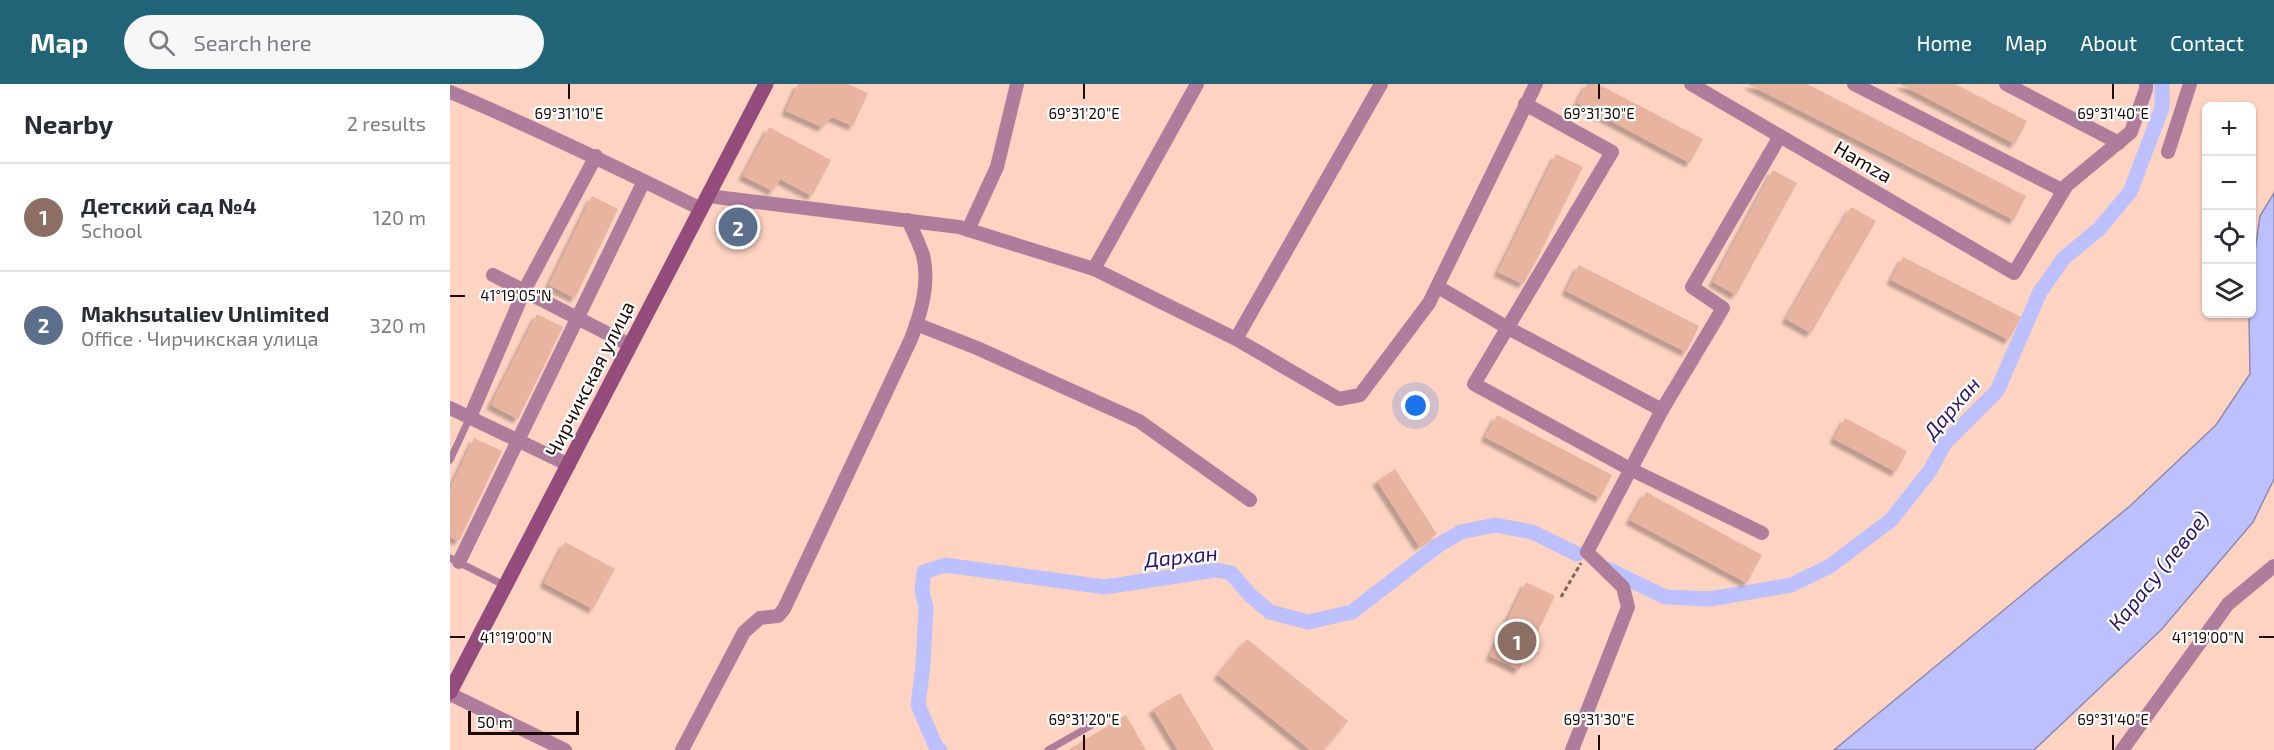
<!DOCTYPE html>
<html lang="en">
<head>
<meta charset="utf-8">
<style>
	body { margin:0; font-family:"Exo 2",sans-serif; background:#f7f7f7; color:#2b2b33 }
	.controls { position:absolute; right:18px; top:18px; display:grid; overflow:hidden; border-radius:9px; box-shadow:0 2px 4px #0004 }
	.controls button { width:54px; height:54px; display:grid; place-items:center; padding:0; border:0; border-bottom:2px solid #e1e1e2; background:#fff; color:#2b2b33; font:30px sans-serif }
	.scale { position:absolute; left:18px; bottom:15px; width:111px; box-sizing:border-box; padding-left:6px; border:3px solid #1b0a04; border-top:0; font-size:16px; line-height:21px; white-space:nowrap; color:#1b0a04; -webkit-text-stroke:4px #fff; paint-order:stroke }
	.you { position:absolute; left:966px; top:322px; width:21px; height:21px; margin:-15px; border:4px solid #fff; border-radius:50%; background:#1a73e8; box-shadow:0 0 0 9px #1a73e833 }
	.badge { display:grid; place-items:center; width:39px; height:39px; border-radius:50%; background:#216377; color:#fff; font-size:20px; font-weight:700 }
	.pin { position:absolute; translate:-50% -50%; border:3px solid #fff; box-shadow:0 2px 6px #0006 }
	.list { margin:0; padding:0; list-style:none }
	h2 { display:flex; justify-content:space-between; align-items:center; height:78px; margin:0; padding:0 24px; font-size:26px }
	h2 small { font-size:20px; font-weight:400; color:#7c7c81 }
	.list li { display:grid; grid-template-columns:39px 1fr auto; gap:18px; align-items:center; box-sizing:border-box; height:108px; padding:0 24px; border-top:2px solid #e1e1e2 }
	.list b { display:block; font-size:22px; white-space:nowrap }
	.list p { margin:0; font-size:20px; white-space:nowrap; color:#7c7c81 }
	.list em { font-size:20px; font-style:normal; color:#7c7c81 }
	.icon { flex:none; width:33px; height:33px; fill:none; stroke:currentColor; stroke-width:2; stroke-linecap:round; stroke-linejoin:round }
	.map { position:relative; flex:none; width:1824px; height:666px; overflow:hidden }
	header { display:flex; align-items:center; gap:36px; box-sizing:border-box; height:84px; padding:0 30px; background:#216377; color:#fff }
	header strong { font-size:28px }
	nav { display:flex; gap:33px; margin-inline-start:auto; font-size:21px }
	.search { width:420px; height:54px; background:#f7f7f7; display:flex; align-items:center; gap:15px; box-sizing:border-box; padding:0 21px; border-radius:33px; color:#7c7c81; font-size:22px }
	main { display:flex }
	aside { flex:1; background:#fff }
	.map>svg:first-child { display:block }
	.water { fill:#bcc0fe; stroke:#8c89b3; stroke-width:1.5 }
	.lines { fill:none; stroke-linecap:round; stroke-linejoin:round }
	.canal { stroke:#bcc0fe; stroke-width:15 }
	.building { fill:#e8b4a0; filter:url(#shadow) }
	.path { stroke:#82655a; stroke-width:3; stroke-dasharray:4.5 3; stroke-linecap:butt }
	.lane { stroke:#af7d9c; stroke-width:7 }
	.street { stroke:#af7d9c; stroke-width:14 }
	.secondary { stroke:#944c7c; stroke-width:15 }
	.ticks { fill:none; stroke:#1b0a04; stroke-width:2 }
	.labels { text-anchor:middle; stroke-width:4.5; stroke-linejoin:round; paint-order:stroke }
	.street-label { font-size:20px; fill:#1b0a04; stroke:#fff }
	.water-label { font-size:21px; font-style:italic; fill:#26176d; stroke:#fff }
	.ticks-label { font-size:15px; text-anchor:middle; fill:#1b0a04; stroke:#fff; stroke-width:4.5; stroke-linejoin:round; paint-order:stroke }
</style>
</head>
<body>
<header>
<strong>Map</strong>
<div class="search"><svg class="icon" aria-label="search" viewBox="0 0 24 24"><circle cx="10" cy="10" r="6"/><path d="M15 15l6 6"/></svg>Search here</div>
<nav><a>Home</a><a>Map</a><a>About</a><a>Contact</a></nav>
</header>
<main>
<aside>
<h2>Nearby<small>2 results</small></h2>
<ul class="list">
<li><span class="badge" style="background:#8d6e63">1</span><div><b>Детский сад №4</b><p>School</p></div><em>120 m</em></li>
<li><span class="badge" style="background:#5c6f8a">2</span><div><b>Makhsutaliev Unlimited</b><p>Office · Чирчикская улица</p></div><em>320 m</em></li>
</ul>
</aside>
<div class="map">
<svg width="1824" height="666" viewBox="0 0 1824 666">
	<defs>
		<filter id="shadow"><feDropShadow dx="-4.5" dy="4.5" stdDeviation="1.5" flood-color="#0004"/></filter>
	</defs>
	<rect width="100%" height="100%" fill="#fed3c2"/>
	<!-- water -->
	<path class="water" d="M1824,109V395L1803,438L1711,546L1584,666H1384L1680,422L1766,341L1800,290L1799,230H1802V188L1810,132Z"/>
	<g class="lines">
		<!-- canal -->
		<g class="canal">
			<path d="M1158,485L1215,513L1260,515L1341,501L1380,482L1441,436L1479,388L1495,359L1547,307L1590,208L1614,174L1649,145L1680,108L1712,24V0"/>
			<path d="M490,666L486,663L468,621L473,581L476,523L472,507L474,488L495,481L655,503L766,486L781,489L800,511L820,528L858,538L902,528L990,460L1011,448L1045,441L1082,448L1127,470"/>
		</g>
	</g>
	<!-- building -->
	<g class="building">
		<path d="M348,0H398L418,9L403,42L382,33L372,43L336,27Z"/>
		<path d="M1137,0H1148L1253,55L1240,79L1127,19Z"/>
		<path d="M1298,0H1357L1576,112L1564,136Z"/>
		<path d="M1450,0H1505L1577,37L1565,60Z"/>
		<path d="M319,43L381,76L362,112L330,95L323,107L293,92Z"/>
		<path d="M1106,70L1133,83L1086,177L1073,200L1048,188Z"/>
		<path d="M1323,86L1347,99L1286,211L1263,198Z"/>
		<path d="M142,112L168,125L125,214L99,201Z"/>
		<path d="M1401,123L1426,137L1361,249L1336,235Z"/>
		<path d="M1453,173L1571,233L1559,256L1441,196Z"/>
		<path d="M1129,181L1249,242L1236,268L1116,207Z"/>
		<path d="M87,230L113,243L68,335L41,321Z"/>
		<path d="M1047,331L1162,391L1150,414L1035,353Z"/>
		<path d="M1395,334L1457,367L1446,388L1384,355Z"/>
		<path d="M24,354L52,367L9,457L0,453V405Z"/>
		<path d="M945,385L987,450L969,462L927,397Z"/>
		<path d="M1196,408L1312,471L1297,499L1180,436Z"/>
		<path d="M115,458L165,485L143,525L94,499Z"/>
		<path d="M1076,498L1105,512L1069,586L1040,572Z"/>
		<path d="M797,555L898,637L874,666H860L768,591Z"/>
		<path d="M730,609L764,666H728L703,625Z"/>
		<path d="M676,631L696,666H618Z"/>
	</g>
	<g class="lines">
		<!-- path -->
		<path class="path" d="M1111,513L1131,479"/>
		<!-- lane -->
		<g class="lane">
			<path d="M0,376L20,333"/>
			<path d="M0,474L56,502"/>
			<path d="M598,666L642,641"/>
		</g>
		<!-- street -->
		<g class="street">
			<path d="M1241,0L1564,189L1617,101L1681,48L1696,5V0"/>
			<path d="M1404,0L1608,104"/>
			<path d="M1556,0L1669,59"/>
			<path d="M0,8C86,44 168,84 251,125"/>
			<path d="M1075,20L1162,68L1024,300L1180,385L1312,449"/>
			<path d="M1718,68L1740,0"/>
			<path d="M258,112L509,143L644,185L786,255L889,315L910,311L979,219L1086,0"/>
			<path d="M518,146L547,83L567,0"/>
			<path d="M644,185L747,0"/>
			<path d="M43,191L180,261"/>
			<path d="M988,203L1058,244L1212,326L1137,468L1173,503L1178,523L1122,666"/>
			<path d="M466,240L527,264L689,337L800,416"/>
			<path d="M786,255L931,0"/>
			<path d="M0,324L119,381"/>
			<path d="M1212,326L1273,224L1242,203L1330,52"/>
			<path d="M20,333L74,207L146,72"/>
			<path d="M9,478L194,97"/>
			<path d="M0,610L115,666"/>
			<path d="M232,666L294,548L310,534L328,532L334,525L461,255C471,229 480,199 473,171C469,159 463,147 458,136"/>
			<path d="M1672,666L1778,520L1824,482"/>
		</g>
		<!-- secondary -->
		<path class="secondary" d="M0,608L316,0"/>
	</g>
	<!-- ticks -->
	<path class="ticks" d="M119,0V15M634,0V15M1149,0V15M1663,0V15M0,212H15M0,553H15M1809,553H1824M634,651V666M1149,651V666M1663,651V666"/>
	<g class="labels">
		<!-- street labels -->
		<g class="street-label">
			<text transform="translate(1413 78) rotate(30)" y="7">Hamza</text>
			<text transform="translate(140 295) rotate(-63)" y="7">Чирчикская улица</text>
		</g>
		<!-- water labels -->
		<g class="water-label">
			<text transform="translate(1502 324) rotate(-49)" y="7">Дархан</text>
			<text transform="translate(731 473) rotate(-6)" y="7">Дархан</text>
			<text transform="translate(1709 487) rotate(-51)" y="7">Карасу (левое)</text>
		</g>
	</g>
	<g class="ticks-label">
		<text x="119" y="35">69°31'10"E</text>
		<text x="634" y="35">69°31'20"E</text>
		<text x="1149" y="35">69°31'30"E</text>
		<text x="1663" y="35">69°31'40"E</text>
		<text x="66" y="217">41°19'05"N</text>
		<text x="66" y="559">41°19'00"N</text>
		<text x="1758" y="559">41°19'00"N</text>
		<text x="634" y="641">69°31'20"E</text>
		<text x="1149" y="641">69°31'30"E</text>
		<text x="1663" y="641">69°31'40"E</text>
	</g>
</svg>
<div class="controls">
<button>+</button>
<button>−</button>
<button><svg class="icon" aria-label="locate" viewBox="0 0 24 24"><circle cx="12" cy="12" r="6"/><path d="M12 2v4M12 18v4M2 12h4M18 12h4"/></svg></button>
<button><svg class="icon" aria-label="layers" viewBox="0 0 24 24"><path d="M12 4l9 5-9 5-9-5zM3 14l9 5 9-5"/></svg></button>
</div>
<div class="scale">50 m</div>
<div class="you"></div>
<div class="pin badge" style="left:1067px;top:557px;background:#8d6e63">1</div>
<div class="pin badge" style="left:288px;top:143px;background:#5c6f8a">2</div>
</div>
</main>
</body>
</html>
